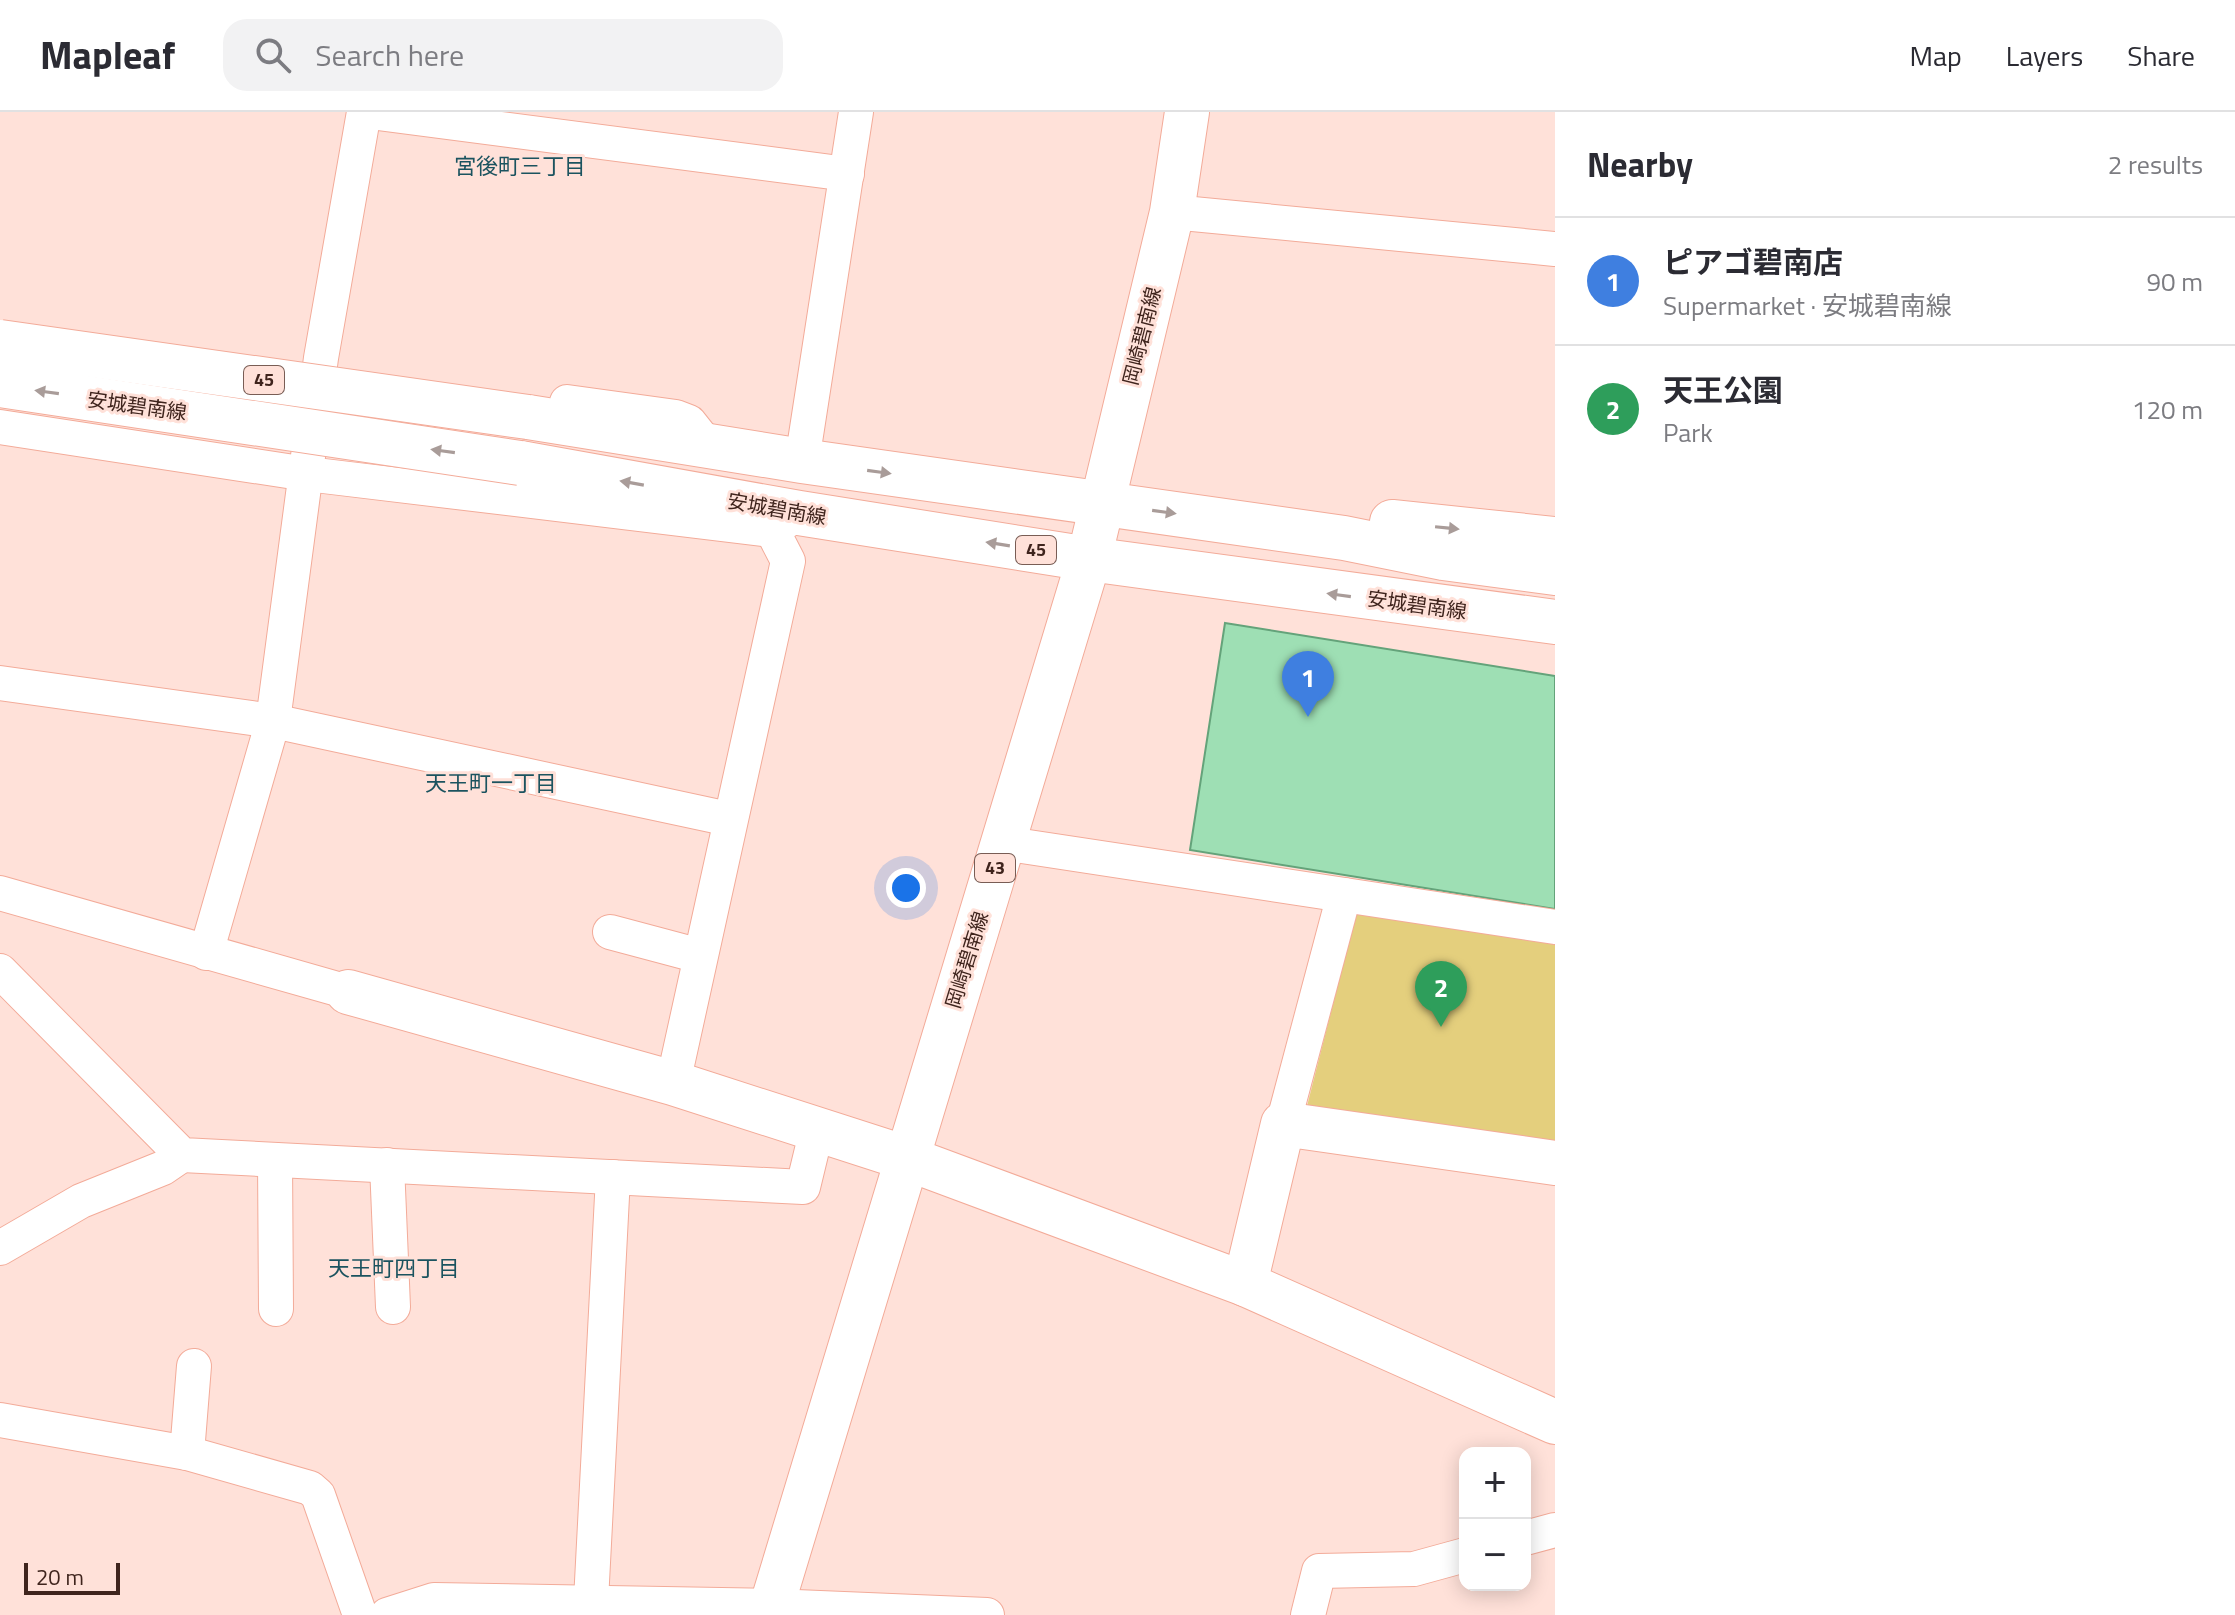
<!DOCTYPE html>
<html lang="en">
<head>
<meta charset="utf-8">
<style>
	body { margin:0; font-family:"Titillium Web","Noto Sans JP",sans-serif; background:#f2f2f3; color:#2b2b33 }
	.controls { position:absolute; right:24px; bottom:24px; display:grid; overflow:hidden; border-radius:16px; box-shadow:0 4px 20px #0003 }
	.controls button { width:72px; height:72px; display:grid; place-items:center; padding:0; border:0; border-bottom:2px solid #e1e1e2; background:#fff; color:#2b2b33; font:40px sans-serif }
	.scale { position:absolute; left:24px; bottom:20px; width:96px; box-sizing:border-box; padding-left:8px; border:4px solid #3f241d; border-top:0; font-size:22px; line-height:28px; white-space:nowrap; color:#3f241d; -webkit-text-stroke:6px #ffe1d9; paint-order:stroke }
	.you { position:absolute; left:906px; top:776px; width:28px; height:28px; margin:-20px; border:6px solid #fff; border-radius:50%; background:#1a73e8; box-shadow:0 0 0 12px #1a73e833 }
	.badge { display:grid; place-items:center; width:52px; height:52px; border-radius:50%; background:#408393; color:#fff; font-size:26px; font-weight:700 }
	.pin { position:absolute; translate:-50% -66px; filter:drop-shadow(0 2px 4px #0008) }
	.pin::after { content:''; position:absolute; top:42px; width:28px; height:24px; background:inherit; clip-path:polygon(0 0,100% 0,50% 100%) }
	.list { margin:0; padding:0; list-style:none }
	h2 { display:flex; justify-content:space-between; align-items:center; height:104px; margin:0; padding:0 32px; font-size:34px }
	h2 small { font-size:26px; font-weight:400; color:#7c7c81 }
	.list li { display:grid; grid-template-columns:52px 1fr auto; gap:24px; align-items:center; box-sizing:border-box; height:128px; padding:0 32px; border-top:2px solid #e1e1e2 }
	.list b { display:block; font-size:30px; white-space:nowrap }
	.list p { margin:0; font-size:26px; white-space:nowrap; color:#7c7c81 }
	.list em { font-size:26px; font-style:normal; color:#7c7c81 }
	.icon { flex:none; width:44px; height:44px; fill:none; stroke:currentColor; stroke-width:2; stroke-linecap:round; stroke-linejoin:round }
	.map { position:relative; flex:none; width:1555px; height:1503px; overflow:hidden }
	header { display:flex; align-items:center; gap:48px; box-sizing:border-box; height:112px; padding:0 40px; background:#fff; border-bottom:2px solid #e1e1e2 }
	header strong { font-size:38px }
	nav { display:flex; gap:44px; margin-inline-start:auto; font-size:28px }
	.search { width:560px; height:72px; background:#f2f2f3; display:flex; align-items:center; gap:20px; box-sizing:border-box; padding:0 28px; border-radius:24px; color:#7c7c81; font-size:30px }
	main { display:flex }
	aside { flex:1; background:#fff }
	.map>svg:first-child { display:block }
	.green { fill:#e4cf7d }
	.building { fill:#9edfb4; stroke:#64a37a; stroke-width:2 }
	.lines { fill:none; stroke-linecap:round; stroke-linejoin:round }
	.street-casing { stroke:#f3ab99; stroke-width:36 }
	.secondary-casing { stroke:#f3ab99; stroke-width:46 }
	.primary-casing { stroke:#f3ab99; stroke-width:46 }
	.street { stroke:#fff; stroke-width:34 }
	.secondary { stroke:#fff; stroke-width:44 }
	.primary { stroke:#fff; stroke-width:44 }
	.primary-bridge-casing { stroke:#f3ab99; stroke-width:46; stroke-linecap:butt }
	.primary-bridge { stroke:#fff; stroke-width:44 }
	.oneway { fill:#a99c99 }
	.labels { text-anchor:middle; stroke-width:6; stroke-linejoin:round; paint-order:stroke }
	.shield { fill:#ffe1d9; stroke:#795d55; stroke-width:2 }
	.shield-label { font-size:18px; font-weight:bold; fill:#3f241d }
	.street-label { font-size:20px; fill:#3f241d; stroke:#ffe1d9 }
	.neighbourhood-label { font-size:22px; fill:#1b535f; stroke:#ffe1d9 }
</style>
</head>
<body>
<header>
<strong>Mapleaf</strong>
<div class="search"><svg class="icon" aria-label="search" viewBox="0 0 24 24"><circle cx="10" cy="10" r="6"/><path d="M15 15l6 6"/></svg>Search here</div>
<nav><a>Map</a><a>Layers</a><a>Share</a></nav>
</header>
<main>
<div class="map">
<svg width="1555" height="1503" viewBox="0 0 1555 1503">
	<rect width="100%" height="100%" fill="#ffe1d9"/>
	<!-- green -->
	<path class="green" d="M1357,798L1555,828V1038L1305,1002Z"/>
	<!-- building -->
	<path class="building" d="M1225,511L1555,564V797L1190,738Z"/>
	<g class="lines">
		<!-- street casing -->
		<g class="street-casing">
			<g id="street">
				<path d="M370,0L847,62"/>
				<path d="M1172,100L1555,137"/>
				<path d="M567,290L676,305L689,310L708,334"/>
				<path d="M0,315L307,362L772,418L799,401"/>
				<path d="M802,349L856,0"/>
				<path d="M0,571L273,609L729,707"/>
				<path d="M1002,731L1555,815"/>
				<path d="M0,781L348,880"/>
				<path d="M610,820L700,844"/>
				<path d="M206,841L273,609L321,246L364,0"/>
				<path d="M0,859L182,1043L803,1075L817,1017"/>
				<path d="M673,971L788,449L772,418"/>
				<path d="M1283,1012L1344,783"/>
				<path d="M275,1048L276,1197"/>
				<path d="M387,1053L393,1195"/>
				<path d="M0,1136L81,1089L163,1056L182,1043"/>
				<path d="M0,1308L187,1341L310,1376L318,1383L360,1503"/>
				<path d="M187,1341L194,1254"/>
				<path d="M1525,1426L1555,1418"/>
				<path d="M591,1489L613,1065"/>
				<path d="M387,1503L434,1488L772,1494L987,1503"/>
				<path d="M1308,1503L1319,1459L1414,1457L1465,1443"/>
			</g>
		</g>
		<!-- secondary casing -->
		<g class="secondary-casing">
			<g id="secondary">
				<path d="M348,880L673,971L906,1046L1245,1172L1555,1310"/>
				<path d="M1245,1172L1283,1012L1555,1051"/>
			</g>
		</g>
		<!-- primary casing -->
		<g class="primary-casing">
			<g id="primary">
				<path d="M528,305L802,349L1344,426L1443,446L1555,461"/>
				<path d="M520,351L799,401L1089,447L1555,510"/>
				<path d="M1392,410L1555,427"/>
				<path d="M769,1503L1089,447L1172,100L1187,0"/>
			</g>
		</g>
		<!-- street -->
		<use href="#street" class="street"/>
		<!-- secondary -->
		<use href="#secondary" class="secondary"/>
		<!-- primary -->
		<use href="#primary" class="primary"/>
		<!-- primary-bridge casing -->
		<g class="primary-bridge-casing">
			<g id="primary-bridge">
				<path d="M0,230L528,305"/>
				<path d="M0,273L520,351"/>
			</g>
		</g>
		<!-- primary-bridge -->
		<use href="#primary-bridge" class="primary-bridge"/>
	</g>
	<!-- one-way arrows -->
	<defs><path id="oneway-solid" d="M-6-.8H1V-3.2L6.5 0L1 3.2V.8H-6Z" transform="scale(2)"/></defs>
	<g class="oneway">
		<use href="#oneway-solid" transform="translate(47 280) rotate(-172)"/>
		<use href="#oneway-solid" transform="translate(443 339) rotate(-172)"/>
		<use href="#oneway-solid" transform="translate(879 360) rotate(8)"/>
		<use href="#oneway-solid" transform="translate(632 371) rotate(-170)"/>
		<use href="#oneway-solid" transform="translate(1164 400) rotate(8)"/>
		<use href="#oneway-solid" transform="translate(1447 416) rotate(6)"/>
		<use href="#oneway-solid" transform="translate(998 432) rotate(-171)"/>
		<use href="#oneway-solid" transform="translate(1339 483) rotate(-172)"/>
	</g>
	<g class="labels">
		<!-- shield labels -->
		<g class="shield">
			<rect x="244" y="254" width="40" height="28" rx="6"/>
			<rect x="1016" y="424" width="40" height="28" rx="6"/>
			<rect x="975" y="742" width="40" height="28" rx="6"/>
		</g>
		<g class="shield-label">
			<text x="264" y="274">45</text>
			<text x="1036" y="444">45</text>
			<text x="995" y="762">43</text>
		</g>
		<!-- street labels -->
		<g class="street-label">
			<text transform="translate(1142 224) rotate(-76)" y="7">岡崎碧南線</text>
			<text transform="translate(137 294) rotate(8)" y="7">安城碧南線</text>
			<text transform="translate(777 397) rotate(10)" y="7">安城碧南線</text>
			<text transform="translate(1417 493) rotate(8)" y="7">安城碧南線</text>
			<text transform="translate(967 848) rotate(-73)" y="7">岡崎碧南線</text>
		</g>
		<!-- neighbourhood labels -->
		<g class="neighbourhood-label">
			<text x="520" y="62">宮後町三丁目</text>
			<text x="491" y="679">天王町一丁目</text>
			<text x="394" y="1164">天王町四丁目</text>
		</g>
	</g>
</svg>
<div class="controls">
<button>+</button>
<button>−</button>
</div>
<div class="scale">20 m</div>
<div class="you"></div>
<div class="pin badge" style="left:1308px;top:605px;background:#3f7fe0">1</div>
<div class="pin badge" style="left:1441px;top:915px;background:#2e9e5b">2</div>
</div>
<aside>
<h2>Nearby<small>2 results</small></h2>
<ul class="list">
<li><span class="badge" style="background:#3f7fe0">1</span><div><b>ピアゴ碧南店</b><p>Supermarket · 安城碧南線</p></div><em>90 m</em></li>
<li><span class="badge" style="background:#2e9e5b">2</span><div><b>天王公園</b><p>Park</p></div><em>120 m</em></li>
</ul>
</aside>
</main>
</body>
</html>
